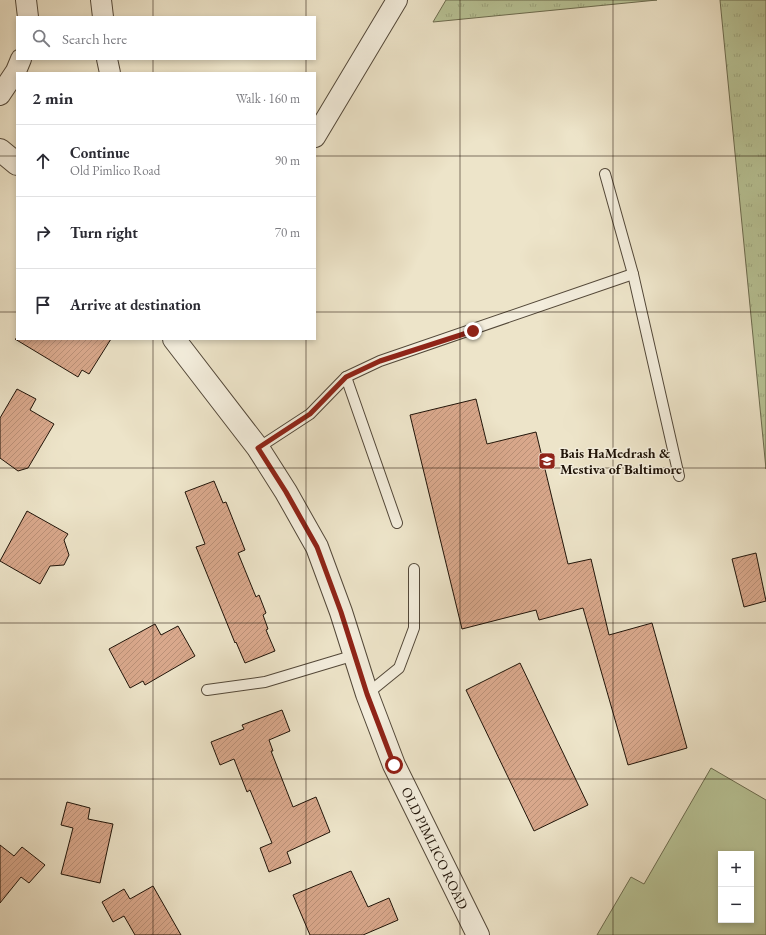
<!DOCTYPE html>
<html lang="en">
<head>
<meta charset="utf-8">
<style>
	body { margin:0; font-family:"EB Garamond",serif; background:#f7f7f7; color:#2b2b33 }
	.controls { position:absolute; right:12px; bottom:12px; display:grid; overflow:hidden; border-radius:0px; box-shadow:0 2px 6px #0003 }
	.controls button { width:36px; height:36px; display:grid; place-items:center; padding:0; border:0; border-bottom:1px solid #e1e1e2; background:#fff; color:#2b2b33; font:20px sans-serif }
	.stop { position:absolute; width:12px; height:12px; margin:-9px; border:3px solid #8f2418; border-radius:50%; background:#fff }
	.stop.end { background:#8f2418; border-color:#fff; box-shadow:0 1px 4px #0008 }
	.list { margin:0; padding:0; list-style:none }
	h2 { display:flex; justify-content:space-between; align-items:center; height:52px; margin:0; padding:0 16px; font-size:17px }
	h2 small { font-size:13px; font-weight:400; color:#7c7c81 }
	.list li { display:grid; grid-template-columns:26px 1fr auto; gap:12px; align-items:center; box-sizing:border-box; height:72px; padding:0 16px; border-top:1px solid #e1e1e2 }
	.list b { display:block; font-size:15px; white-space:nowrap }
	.list p { margin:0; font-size:13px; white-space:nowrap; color:#7c7c81 }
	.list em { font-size:13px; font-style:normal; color:#7c7c81 }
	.icon { flex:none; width:22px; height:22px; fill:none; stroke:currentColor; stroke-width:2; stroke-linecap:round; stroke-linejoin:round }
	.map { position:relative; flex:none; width:766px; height:935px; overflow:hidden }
	.search { position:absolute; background:#fff; box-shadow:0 2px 6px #0003; left:16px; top:16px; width:300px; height:44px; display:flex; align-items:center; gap:10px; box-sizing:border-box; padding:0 14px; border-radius:0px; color:#7c7c81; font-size:15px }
	.panel { position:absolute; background:#fff; box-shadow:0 2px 6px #0003; left:16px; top:72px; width:300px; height:268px; border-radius:0px }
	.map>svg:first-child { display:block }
	.green { fill:#b8c497; stroke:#6c6c50; fill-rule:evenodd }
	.park { fill:url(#park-tufts); stroke:#6c6c50 }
	.building { fill:url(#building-hatch); stroke:#201409 }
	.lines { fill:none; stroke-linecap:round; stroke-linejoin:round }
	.service-casing { stroke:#534839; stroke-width:12 }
	.minor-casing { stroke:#534839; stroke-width:22 }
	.tertiary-casing { stroke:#534839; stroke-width:24 }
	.service { stroke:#f3eddc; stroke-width:10 }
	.minor { stroke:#f3eddc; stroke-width:20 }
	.tertiary { stroke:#f3eddc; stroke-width:22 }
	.route { stroke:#8f2418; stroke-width:5 }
	.grid { fill:none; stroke:#201409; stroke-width:1; stroke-opacity:0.55 }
	.labels { text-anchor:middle; stroke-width:3; stroke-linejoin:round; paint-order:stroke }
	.poi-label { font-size:14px; font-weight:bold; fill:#201409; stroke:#f3eddc; text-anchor:start }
	.street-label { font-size:14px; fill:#201409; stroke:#f3eddc }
</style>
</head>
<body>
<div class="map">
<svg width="766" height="935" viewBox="0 0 766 935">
	<defs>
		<pattern id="park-tufts" width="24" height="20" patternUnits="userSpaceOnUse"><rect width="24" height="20" fill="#b8c497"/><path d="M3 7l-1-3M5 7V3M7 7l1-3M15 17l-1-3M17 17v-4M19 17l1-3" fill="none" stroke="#9ea881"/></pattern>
		<pattern id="building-hatch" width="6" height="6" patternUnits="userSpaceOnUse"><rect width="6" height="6" fill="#d9a88c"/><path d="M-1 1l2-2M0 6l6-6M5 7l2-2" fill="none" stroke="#ba9077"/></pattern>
	</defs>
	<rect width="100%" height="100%" fill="#ede4c9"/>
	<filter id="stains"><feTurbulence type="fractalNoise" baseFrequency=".005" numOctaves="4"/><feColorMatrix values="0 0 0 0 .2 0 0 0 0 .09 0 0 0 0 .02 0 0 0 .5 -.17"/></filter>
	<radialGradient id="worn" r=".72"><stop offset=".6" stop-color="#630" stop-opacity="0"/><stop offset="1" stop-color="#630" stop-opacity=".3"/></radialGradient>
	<!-- green -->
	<path class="green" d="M711,768L766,800V935H597L631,877L644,884ZM721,854H751V920H721Z"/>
	<!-- park -->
	<g class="park">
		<path d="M446,0H657L433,22Z"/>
		<path d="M720,0H766V469Z"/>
	</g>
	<!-- building -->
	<g class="building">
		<path d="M15,339H111L89,374L82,370L78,377Z"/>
		<path d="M17,389L36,399L30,410L54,424L28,468L18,471L0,458V418Z"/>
		<path d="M476,399L487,444L536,432L568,564L591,559L609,635L652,623L687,748L628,765L583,608L539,620L536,610L462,629L410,415Z"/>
		<path d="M214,481L223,503L226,502L245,550L238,553L256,597L259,595L266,613L263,615L268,629L266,630L275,651L245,663L236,642L235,643L196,547L205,544L185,492Z"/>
		<path d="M27,511L68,534L64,540L69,555L64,565L50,566L40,584L0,561Z"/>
		<path d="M756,553L766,601L744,607L732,559Z"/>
		<path d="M155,624L161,635L178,626L195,656L145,685L143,681L130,688L109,649Z"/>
		<path d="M520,663L588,805L534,831L466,690Z"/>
		<path d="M282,710L290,731L269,740L273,751H271L293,807L316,797L330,832L287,852L291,863L269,872L260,848L272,843L250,790L247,792L234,759L220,765L211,742L244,729L242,725Z"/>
		<path d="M67,802L90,808L88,819L113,824L100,883L61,874L73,828L61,825Z"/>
		<path d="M0,845L14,856L22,847L45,865L29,883L21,877L0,903Z"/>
		<path d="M351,871L368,907L389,898L398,920L363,935H310L293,895Z"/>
		<path d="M153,886L181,935H135L124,916L113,922L102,902L124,889L130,899Z"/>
	</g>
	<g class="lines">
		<!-- service casing -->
		<g class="service-casing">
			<g id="service">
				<path d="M605,174L633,274L679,476"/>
				<path d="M346,377L397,523"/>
				<path d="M258,448L310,414L346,377L380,361L633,274"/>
				<path d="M207,690L265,682L355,655"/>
				<path d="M367,694L399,668L414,628V569"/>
			</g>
		</g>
		<!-- minor casing -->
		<g class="minor-casing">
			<g id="minor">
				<path d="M26,0L28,17"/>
				<path d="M101,0L103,17"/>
				<path d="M107,59L110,73"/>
				<path d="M0,95L16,71L21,59"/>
				<path d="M315,137L397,0"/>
			</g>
		</g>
		<!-- tertiary casing -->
		<g class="tertiary-casing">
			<g id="tertiary">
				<path d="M0,150L17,164"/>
				<path d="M174,339L258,448L286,492L317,547L341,612L367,694L394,765L478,935"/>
			</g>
		</g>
		<!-- service -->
		<use href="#service" class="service"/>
		<!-- minor -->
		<use href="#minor" class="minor"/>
		<!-- tertiary -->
		<use href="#tertiary" class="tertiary"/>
	</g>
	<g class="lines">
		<!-- route -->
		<path class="route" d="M394,765L367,694L341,612L317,547L286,492L258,448L310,414L346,377L380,361L473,331"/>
	</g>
	<!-- grid -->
	<path class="grid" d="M153,0V17M306,0V17M460,0V935M613,0V935M153,59V73M306,59V73M0,156H17M315,156H766M0,312H17M315,312H766M153,339V935M306,339V935M0,468H766M0,623H766M0,779H766"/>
	<!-- icons -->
	<defs>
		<g id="school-square" transform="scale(0.9)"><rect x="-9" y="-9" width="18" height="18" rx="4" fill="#8f2418" stroke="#f3eddc"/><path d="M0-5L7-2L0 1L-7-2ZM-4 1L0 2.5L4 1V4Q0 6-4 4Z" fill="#fff"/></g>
	</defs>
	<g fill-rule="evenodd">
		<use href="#school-square" x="547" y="461"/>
	</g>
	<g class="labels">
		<!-- poi labels -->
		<g class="poi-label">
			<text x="560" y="458">Bais HaMedrash &amp;<tspan x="560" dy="16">Mestiva of Baltimore</tspan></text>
		</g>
		<!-- street labels -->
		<g class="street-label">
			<text transform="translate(435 848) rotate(64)" y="5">OLD PIMLICO ROAD</text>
		</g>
	</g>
	<rect width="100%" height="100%" filter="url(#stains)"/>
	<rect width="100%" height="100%" fill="url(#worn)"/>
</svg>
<div class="controls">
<button>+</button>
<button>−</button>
</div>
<div class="stop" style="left:394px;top:765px"></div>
<div class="stop end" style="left:473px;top:331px"></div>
<div class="search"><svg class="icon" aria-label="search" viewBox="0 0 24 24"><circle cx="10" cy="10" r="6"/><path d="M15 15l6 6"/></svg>Search here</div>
<section class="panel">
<h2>2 min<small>Walk · 160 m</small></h2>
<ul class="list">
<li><svg class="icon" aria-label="ahead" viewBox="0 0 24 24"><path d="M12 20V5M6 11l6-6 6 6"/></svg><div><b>Continue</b><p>Old Pimlico Road</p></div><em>90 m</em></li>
<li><svg class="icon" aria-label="right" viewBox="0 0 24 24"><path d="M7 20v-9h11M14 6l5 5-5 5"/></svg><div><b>Turn right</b></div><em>70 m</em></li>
<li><svg class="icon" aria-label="arrive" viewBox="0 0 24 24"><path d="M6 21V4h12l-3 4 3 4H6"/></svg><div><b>Arrive at destination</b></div></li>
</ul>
</section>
</div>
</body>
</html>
